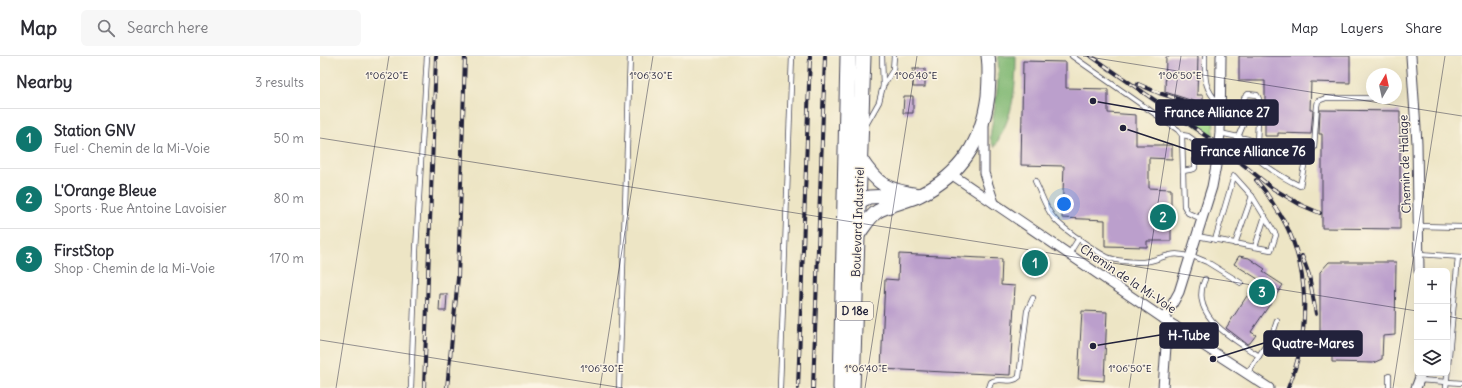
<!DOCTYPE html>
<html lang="en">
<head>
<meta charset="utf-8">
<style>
	body { margin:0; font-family:Delius,sans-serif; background:#f7f7f7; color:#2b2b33 }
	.controls { position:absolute; right:12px; bottom:12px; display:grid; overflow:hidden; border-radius:6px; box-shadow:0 4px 16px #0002 }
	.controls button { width:36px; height:36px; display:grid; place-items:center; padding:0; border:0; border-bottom:1px solid #e1e1e2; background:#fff; color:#2b2b33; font:20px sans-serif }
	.compass { position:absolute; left:1046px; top:12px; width:36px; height:36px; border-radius:50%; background:#fff; box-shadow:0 4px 16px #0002; rotate:9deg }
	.you { position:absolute; left:744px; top:148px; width:14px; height:14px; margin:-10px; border:3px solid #fff; border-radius:50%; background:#1a73e8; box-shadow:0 0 0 6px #1a73e833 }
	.badge { display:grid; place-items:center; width:26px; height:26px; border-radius:50%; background:#0f766e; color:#fff; font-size:13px; font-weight:700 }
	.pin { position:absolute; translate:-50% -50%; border:2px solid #fff; box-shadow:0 1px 4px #0006 }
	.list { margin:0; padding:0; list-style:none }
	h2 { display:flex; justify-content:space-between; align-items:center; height:52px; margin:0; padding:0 16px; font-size:17px }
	h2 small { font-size:13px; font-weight:400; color:#7c7c81 }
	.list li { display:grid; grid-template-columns:26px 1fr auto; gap:12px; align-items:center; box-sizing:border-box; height:60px; padding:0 16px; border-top:1px solid #e1e1e2 }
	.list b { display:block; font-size:15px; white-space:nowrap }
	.list p { margin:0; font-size:13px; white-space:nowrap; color:#7c7c81 }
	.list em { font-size:13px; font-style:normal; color:#7c7c81 }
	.icon { flex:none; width:22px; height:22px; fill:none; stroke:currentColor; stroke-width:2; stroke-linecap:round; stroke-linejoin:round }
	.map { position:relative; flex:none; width:1142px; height:332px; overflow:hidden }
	header { display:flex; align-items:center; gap:24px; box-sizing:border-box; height:56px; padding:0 20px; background:#fff; border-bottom:1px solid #e1e1e2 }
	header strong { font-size:19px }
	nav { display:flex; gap:22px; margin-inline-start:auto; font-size:14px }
	.search { width:280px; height:36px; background:#f7f7f7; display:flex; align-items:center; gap:10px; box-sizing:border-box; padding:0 14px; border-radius:6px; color:#7c7c81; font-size:15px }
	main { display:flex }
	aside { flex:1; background:#fff }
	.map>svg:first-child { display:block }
	.green { fill:#a4d98a; stroke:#637e62 }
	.forest { fill:#83b976; stroke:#526e58 }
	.building { fill:#bb9fcc }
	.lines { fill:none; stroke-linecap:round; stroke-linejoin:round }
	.service-casing { stroke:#403f50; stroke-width:6 }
	.minor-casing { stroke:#403f50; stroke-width:11 }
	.secondary-casing { stroke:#403f50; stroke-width:15 }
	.primary-casing { stroke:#403f50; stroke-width:17 }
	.service { stroke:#fff; stroke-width:4.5 }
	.minor { stroke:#fff; stroke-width:9 }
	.secondary { stroke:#fff; stroke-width:13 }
	.primary { stroke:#fff; stroke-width:15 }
	.rail-casing { stroke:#22223b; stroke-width:4 }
	.rail { stroke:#fcf5e5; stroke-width:2.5; stroke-dasharray:8; stroke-linecap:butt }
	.ticks { fill:none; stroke:#22223b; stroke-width:1; stroke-opacity:0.45 }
	.labels { text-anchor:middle; stroke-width:3; stroke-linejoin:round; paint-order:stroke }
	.shield { fill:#fcf5e5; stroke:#63616e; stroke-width:1 }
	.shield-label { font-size:11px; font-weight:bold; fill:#22223b }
	.street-label { font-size:12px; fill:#22223b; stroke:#fcf5e5 }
	.ticks-label { font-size:10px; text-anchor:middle; fill:#22223b; stroke:#fcf5e5; stroke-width:3; stroke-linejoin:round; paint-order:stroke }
	.leader { fill:none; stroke:#22223b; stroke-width:1.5 }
	.callout-dot { fill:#22223b; stroke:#fcf5e5; stroke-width:1.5 }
	.callout { fill:#22223b; stroke:#22223b; stroke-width:1.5 }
	.callout-label { font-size:13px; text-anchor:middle; font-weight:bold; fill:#fff }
</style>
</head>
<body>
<header>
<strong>Map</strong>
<div class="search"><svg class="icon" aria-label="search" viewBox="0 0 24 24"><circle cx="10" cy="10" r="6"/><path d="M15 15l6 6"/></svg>Search here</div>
<nav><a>Map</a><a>Layers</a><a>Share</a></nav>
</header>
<main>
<aside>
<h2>Nearby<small>3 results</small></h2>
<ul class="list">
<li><span class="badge">1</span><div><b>Station GNV</b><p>Fuel · Chemin de la Mi-Voie</p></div><em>50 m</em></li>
<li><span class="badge">2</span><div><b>L'Orange Bleue</b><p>Sports · Rue Antoine Lavoisier</p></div><em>80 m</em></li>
<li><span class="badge">3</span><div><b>FirstStop</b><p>Shop · Chemin de la Mi-Voie</p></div><em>170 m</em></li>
</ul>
</aside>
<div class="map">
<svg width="1142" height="332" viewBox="0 0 1142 332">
	<rect width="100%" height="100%" fill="#fcf5e5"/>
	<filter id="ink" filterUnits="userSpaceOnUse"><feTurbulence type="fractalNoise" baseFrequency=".025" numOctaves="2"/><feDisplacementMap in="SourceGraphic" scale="8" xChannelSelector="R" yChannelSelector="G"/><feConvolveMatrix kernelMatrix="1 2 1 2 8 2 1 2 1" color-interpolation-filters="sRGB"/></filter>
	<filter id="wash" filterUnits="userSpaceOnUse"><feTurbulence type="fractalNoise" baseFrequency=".012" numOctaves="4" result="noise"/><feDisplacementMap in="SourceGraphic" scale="16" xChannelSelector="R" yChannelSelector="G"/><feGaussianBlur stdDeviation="0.9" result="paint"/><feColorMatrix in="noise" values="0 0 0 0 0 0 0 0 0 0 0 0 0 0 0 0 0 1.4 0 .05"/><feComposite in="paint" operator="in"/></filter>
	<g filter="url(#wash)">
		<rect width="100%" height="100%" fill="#ede5c5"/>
		<!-- green -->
		<path class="green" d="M832,39L894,58L893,81Z"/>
		<!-- forest -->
		<path class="forest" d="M678,0H696C696,19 695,38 690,56C687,68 680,80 675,91L672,87L670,81C674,54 680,28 678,0Z"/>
		<g id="blocks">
			<!-- building -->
			<g class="building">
				<path d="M849,0H878L877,39H883V48L845,36L846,1H849Z"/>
				<path d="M919,0H1030V27L991,26L990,54H993L991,78L958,77V80H945V25H919Z"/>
				<path d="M703,5L746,6V32L788,33V57L816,59V89H852V103L829,102V132L851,133V185H827V191L785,190V164L742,162L744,110L701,109Z"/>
				<rect x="593" y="13" width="12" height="18"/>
				<path d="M584,40H593V57H583Z"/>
				<path d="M1000,54L1080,55V173L1002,172V78H999Z"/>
				<path d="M579,198L682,203L681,229L695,230L690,319L561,313L565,223L578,224Z"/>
				<path d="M919,200L929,202L945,213L943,216L963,229L931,276L936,279L930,287L927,288L906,272L938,223L914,208Z"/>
				<path d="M1009,206H1076L1075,279L1063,280L1062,303L1053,307L1012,306V280L1000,279V216Z"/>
				<path d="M120,238H127L126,255H119Z"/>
				<path d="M762,255L787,256L784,325L758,323Z"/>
			</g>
		</g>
	</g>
	<g filter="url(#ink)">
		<use href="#blocks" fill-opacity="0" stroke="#403f50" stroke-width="1"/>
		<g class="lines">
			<!-- service casing -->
			<g class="service-casing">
				<g id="service">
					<path d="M562,0L563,30"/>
					<path d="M752,0L858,74L862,79L864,150L868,157L882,163"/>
					<path d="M885,0C885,22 883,31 899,48"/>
					<path d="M546,69L559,46L563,30L573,14L574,0"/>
					<path d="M900,77L918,81L923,69L924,42L928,38L937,39L939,43L937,87"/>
					<path d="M862,79L868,80L875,85L876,88L875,112L874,113L863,115"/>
					<path d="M918,81L928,83L950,91L986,100L980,130C961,121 943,109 928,94C925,90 922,85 918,81Z"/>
					<path d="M986,100L994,92L997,50L998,45L1006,42H1052"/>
					<path d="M715,125C721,137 725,151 733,161C740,171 775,195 787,201C796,205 812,206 823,206C841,205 849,193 870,201"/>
					<path d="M1099,170L1142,171"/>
					<path d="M877,180L951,194L956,179L932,140L914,120L895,184"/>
					<path d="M915,188L932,140"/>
					<path d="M935,191L945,160"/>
					<path d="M749,198L759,182"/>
					<path d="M1099,198L1142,201"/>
					<path d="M870,199L887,206L921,227"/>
					<path d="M885,223C868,260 914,283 939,300"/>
					<path d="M927,318L952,280L957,265"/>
					<path d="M1069,320V332"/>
					<path d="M1099,324L1142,327"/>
					<path d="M91,332L96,194L107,0"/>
					<path d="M299,332L310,0"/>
					<path d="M460,332L472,0"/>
					<path d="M669,332L671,326C680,320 691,329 699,321L707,255L713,242"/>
					<path d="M1126,332L1138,201"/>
				</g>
			</g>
			<!-- minor casing -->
			<g class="minor-casing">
				<g id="minor">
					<path d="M1091,0L1097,87L1099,215"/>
					<path d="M664,68V117L674,147"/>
					<path d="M631,118L878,286L949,332"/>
					<path d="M844,263L859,236L892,131L897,104L900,77L901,0"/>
					<path d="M843,332L846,290L848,283L855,270"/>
					<path d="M1096,332L1099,324L1101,317"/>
				</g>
			</g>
			<!-- secondary casing -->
			<g class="secondary-casing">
				<g id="secondary">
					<path d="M540,102C558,130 567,134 599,139"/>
					<path d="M531,150L549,141L571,140L584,138"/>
					<path d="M538,179C544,171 549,161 558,155C568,149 588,145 600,139C642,118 662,85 668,40C669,26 670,13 668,0"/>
				</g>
			</g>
			<!-- primary casing -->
			<g class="primary-casing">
				<g id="primary">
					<path d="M521,332L528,0"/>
					<path d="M532,332L543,0"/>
				</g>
			</g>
			<!-- service -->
			<use href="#service" class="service"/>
			<!-- minor -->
			<use href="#minor" class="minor"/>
			<!-- secondary -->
			<use href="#secondary" class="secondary"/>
			<!-- primary -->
			<use href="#primary" class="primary"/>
			<!-- rail casing -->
			<g class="rail-casing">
				<g id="rail">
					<path d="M771,0L899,89L952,132L981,149L1000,157"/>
					<path d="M818,28L839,37L889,53"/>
					<path d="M936,124L945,135L966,168"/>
					<path d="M963,163C991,215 990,279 968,332"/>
					<path d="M982,200L989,219L996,258"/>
					<path d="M104,332L116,0"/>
					<path d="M127,332L138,222L145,0"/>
					<path d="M478,332L490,0"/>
					<path d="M493,332L505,0"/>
				</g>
			</g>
			<!-- rail -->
			<use href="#rail" class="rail"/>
		</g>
	</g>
	<!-- ticks -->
	<path class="ticks" d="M763,0L1142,60M0,82L1097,255M1127,260L1142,263M0,284L303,332M16,332L69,0M280,332L333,0M545,332L597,0M809,332L861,0M1073,332L1125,0"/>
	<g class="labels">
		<!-- shield labels -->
		<rect class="shield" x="517" y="246" width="36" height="18" rx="3"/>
		<g class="shield-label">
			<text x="535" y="259">D 18e</text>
		</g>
		<!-- street labels -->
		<g class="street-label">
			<text transform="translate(1085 108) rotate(-92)" y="4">Chemin de Halage</text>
			<text transform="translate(538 166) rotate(-88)" y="4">Boulevard Industriel</text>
			<text transform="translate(808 223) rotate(34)" y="4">Chemin de la Mi-Voie</text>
		</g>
	</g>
	<g class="ticks-label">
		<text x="67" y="23">1°06'20"E</text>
		<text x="331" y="23">1°06'30"E</text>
		<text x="596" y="23">1°06'40"E</text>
		<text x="860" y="23">1°06'50"E</text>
		<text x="282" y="316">1°06'30"E</text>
		<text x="546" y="316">1°06'40"E</text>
		<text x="810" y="316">1°06'50"E</text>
	</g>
	<!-- callouts -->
	<path class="leader" d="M773 45L836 56M803 72L872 95M773 290L840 279M893 303L944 287"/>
	<g class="callout-dot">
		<circle cx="773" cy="45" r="4"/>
		<circle cx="803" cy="72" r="4"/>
		<circle cx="773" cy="290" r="4"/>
		<circle cx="893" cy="303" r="4"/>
	</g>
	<g class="callout">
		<rect x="836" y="44" width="122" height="25" rx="4"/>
		<rect x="872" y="83" width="122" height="25" rx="4"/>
		<rect x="840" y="267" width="58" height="25" rx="4"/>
		<rect x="944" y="275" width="98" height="25" rx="4"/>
	</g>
	<g class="callout-label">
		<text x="897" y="61">France Alliance 27</text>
		<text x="933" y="100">France Alliance 76</text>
		<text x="869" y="284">H-Tube</text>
		<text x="993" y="292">Quatre-Mares</text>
	</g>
</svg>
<div class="controls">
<button>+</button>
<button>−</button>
<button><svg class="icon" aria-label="layers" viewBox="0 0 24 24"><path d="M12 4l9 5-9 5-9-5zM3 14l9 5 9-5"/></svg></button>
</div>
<svg class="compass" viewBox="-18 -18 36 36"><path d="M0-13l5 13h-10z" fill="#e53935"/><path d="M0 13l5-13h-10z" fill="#7c7c81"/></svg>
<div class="you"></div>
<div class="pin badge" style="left:715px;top:207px">1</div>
<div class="pin badge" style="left:843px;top:161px">2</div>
<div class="pin badge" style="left:942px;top:236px">3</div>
</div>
</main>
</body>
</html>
